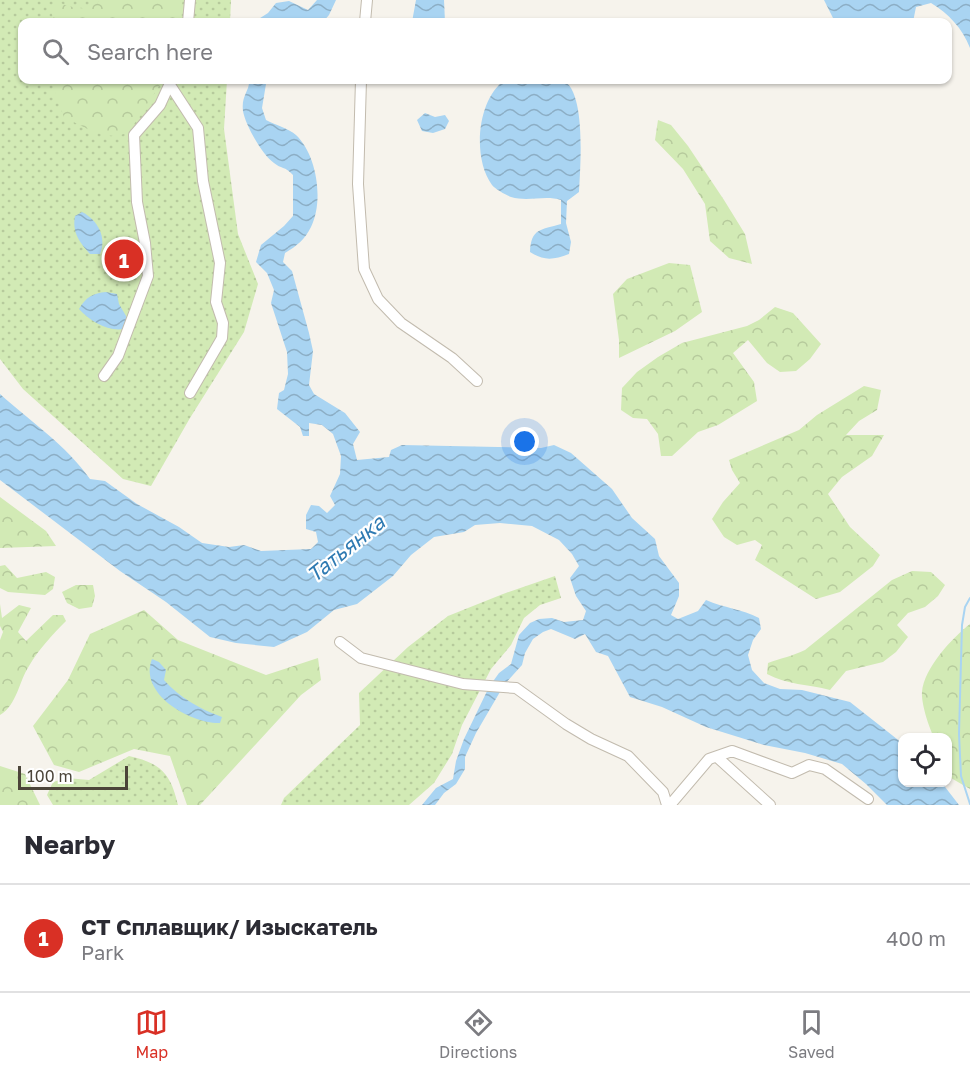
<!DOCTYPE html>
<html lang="en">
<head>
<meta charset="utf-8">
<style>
	body { margin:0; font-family:"Golos Text",sans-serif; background:#f2f2f3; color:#2b2b33 }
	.controls { position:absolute; right:18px; bottom:18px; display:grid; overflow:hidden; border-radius:12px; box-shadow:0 2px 4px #0004 }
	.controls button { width:54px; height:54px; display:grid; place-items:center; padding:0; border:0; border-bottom:2px solid #e1e1e2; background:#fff; color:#2b2b33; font:30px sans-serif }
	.scale { position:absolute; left:18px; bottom:15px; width:110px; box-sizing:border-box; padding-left:6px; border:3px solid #4b4439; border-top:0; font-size:16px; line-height:21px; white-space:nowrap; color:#4b4439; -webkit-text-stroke:4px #fff; paint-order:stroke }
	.you { position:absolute; left:525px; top:442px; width:21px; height:21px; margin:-15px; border:4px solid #fff; border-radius:50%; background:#1a73e8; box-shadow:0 0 0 9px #1a73e833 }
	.badge { display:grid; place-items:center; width:39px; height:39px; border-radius:50%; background:#d93025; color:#fff; font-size:20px; font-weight:700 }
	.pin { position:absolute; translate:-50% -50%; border:3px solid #fff; box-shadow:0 2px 6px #0006 }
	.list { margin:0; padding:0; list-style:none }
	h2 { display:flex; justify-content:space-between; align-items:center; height:78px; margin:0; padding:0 24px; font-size:26px }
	h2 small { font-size:20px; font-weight:400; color:#7c7c81 }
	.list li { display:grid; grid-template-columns:39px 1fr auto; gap:18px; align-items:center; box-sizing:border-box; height:108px; padding:0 24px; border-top:2px solid #e1e1e2 }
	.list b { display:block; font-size:22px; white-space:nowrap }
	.list p { margin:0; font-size:20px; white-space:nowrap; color:#7c7c81 }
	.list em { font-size:20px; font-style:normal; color:#7c7c81 }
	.icon { flex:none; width:33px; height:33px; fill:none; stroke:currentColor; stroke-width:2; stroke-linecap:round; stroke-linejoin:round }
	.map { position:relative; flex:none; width:970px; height:805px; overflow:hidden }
	.search { position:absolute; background:#fff; box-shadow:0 2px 4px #0004; left:18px; right:18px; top:18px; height:66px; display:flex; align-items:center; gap:15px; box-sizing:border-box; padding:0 21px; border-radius:12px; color:#7c7c81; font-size:22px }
	.sheet { height:186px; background:#fff }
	nav { display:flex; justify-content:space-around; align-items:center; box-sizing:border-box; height:84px; border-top:2px solid #e1e1e2; background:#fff; font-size:16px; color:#7c7c81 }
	nav a { display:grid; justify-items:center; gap:3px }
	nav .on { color:#d93025 }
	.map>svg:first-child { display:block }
	.grass { fill:url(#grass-dots) }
	.forest { fill:url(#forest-crowns) }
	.water { fill:url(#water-waves) }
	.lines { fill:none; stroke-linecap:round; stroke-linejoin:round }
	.stream { stroke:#a9d4f2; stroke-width:2 }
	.minor-casing { stroke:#c2bbae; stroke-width:12 }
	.minor { stroke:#fff; stroke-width:10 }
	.labels { text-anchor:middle; stroke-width:4.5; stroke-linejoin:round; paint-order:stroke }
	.water-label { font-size:21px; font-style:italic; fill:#2e7ab2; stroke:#fff }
</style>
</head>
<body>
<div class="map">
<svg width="970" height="805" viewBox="0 0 970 805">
	<defs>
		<pattern id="grass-dots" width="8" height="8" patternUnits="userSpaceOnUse" patternTransform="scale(1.5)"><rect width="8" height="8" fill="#d2eab5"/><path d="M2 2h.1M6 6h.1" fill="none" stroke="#b6ca9c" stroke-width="1.8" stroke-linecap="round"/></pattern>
		<pattern id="forest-crowns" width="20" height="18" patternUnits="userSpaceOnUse" patternTransform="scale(1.5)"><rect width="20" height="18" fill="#d2eab5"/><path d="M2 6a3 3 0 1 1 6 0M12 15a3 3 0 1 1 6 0" fill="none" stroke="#b6ca9c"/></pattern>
		<pattern id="water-waves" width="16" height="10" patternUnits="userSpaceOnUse" patternTransform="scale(1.5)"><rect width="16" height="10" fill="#a9d4f2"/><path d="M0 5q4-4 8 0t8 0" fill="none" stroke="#8caec5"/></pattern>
	</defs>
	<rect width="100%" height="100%" fill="#f6f3ec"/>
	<!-- grass -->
	<g class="grass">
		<path d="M0,0H231L230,22H22V80H227L224,129L238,234L258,284L244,332L190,418L151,486L123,479L23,389L0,359Z"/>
		<path d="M555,576L561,598L540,605L524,618L511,645L491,669L462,725L452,754L434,783L409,805H281L284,798L360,725L359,693L408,647L448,616L503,594Z"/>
		<path d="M129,756C161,763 171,774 178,805H53L47,795L53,782L67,778L89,780Z"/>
	</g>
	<!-- forest -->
	<g class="forest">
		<path d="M55,0L67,6L86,9L101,0H183L178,22H55L50,9Z"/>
		<path d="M59,80H163L129,132C106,143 85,127 64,117L55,93Z"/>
		<path d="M658,120L671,125L688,146L724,200L745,234L752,264L729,258L710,241L705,204L683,169L655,140Z"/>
		<path d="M669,263L690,265L702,312L675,331L619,358V340L613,294L627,279Z"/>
		<path d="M775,307L793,313L821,344L810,359L796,371L780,372L767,363L748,340L733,353L754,382L757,401L718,425L698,432L672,456H661L658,434L647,419L633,418L621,410L622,388L637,372L658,357L682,343L747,326L759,320Z"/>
		<path d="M864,386L881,390L877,410L859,421L846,435H884L872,456L842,477L828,494L850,527L880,555L873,566L840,592L816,599L755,560L762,545L755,540L737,545L724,537L712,519L723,502L740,483L732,470L729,460L799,430L817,415Z"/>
		<path d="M0,497L46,531L56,546L0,548Z"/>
		<path d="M5,565L17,578L46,572L55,577L53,589L45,595L8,592L0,588V566Z"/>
		<path d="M912,571L931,572L945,585L938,596L925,607L908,613L897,625L908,637L896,652L883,662L846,671L830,690C808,684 787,685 767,674L768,663C781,658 793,656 805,650L892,580Z"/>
		<path d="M76,585H93L95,596L92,607L79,609L67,603L62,592Z"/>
		<path d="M0,604L2,618L19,605L31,608L18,632L26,641L53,615H63L66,621C53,634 38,650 29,666C19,681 17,705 0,715V640L3,632L0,626Z"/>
		<path d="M144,610L178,640L266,675L318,658L321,680L301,695L200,805H187L170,756L134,749L79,772L54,765L33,726L68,680L90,634Z"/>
		<path d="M970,624V789L951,778L948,769V738L934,737C929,728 921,703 922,692C924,668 952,638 970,624Z"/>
		<path d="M0,766L25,774L40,805H0Z"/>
	</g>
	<!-- water -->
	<g class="water">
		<path d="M317,0H336L329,15L323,22H256L257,20L268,13L276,3L289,1L308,10Z"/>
		<path d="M416,0H444L445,22H412Z"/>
		<path d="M824,0H970V48C962,28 949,14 931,3L916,7L913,22H835Z"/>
		<path d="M249,80H265L266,84L262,108L266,120C275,125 288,128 296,135C317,155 324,201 311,227C305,239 297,246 285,253L283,262L292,271L309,333L313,351L309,385L314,394L345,413L360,432L353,444L357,460L389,457L391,450L402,445L541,448L554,445L571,453L612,489L632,518L655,539L659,556L679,583V596L671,615L678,619L698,611L706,600C724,608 742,609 759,618L761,629L753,640L748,655L752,670L764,683L780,689L802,690L850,702L902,743V782L942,783L959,805H887L866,784L842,764L805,753L764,745L706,727L662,707L630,697L608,656L596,652L585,634L575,639L551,629L543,632L533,639L525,653L522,665L504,685L476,733L465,757V769L456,784L444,793L435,805H422L436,788L453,779L456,761L464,739L489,687L499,673L511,664L519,635L530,623L539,619L552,618L564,622L583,620L586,611L576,596L570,578L579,566L572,554L559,540L532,526L500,523L475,525L464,532L434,537L411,555L393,576L357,604L334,610L307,632L274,647L236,643L210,637L166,602L120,571L0,480V394C31,422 66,445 90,479L105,481L137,504L179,527L202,543L229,547L244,545L261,551L311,549L318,542L316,532L306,529V515L311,505L319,506L327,513L335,505L330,496L340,474L341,456L333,434L322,425L309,423V436H303L300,427L277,409L279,393L284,390L288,374L287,352L271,303L274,290L267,273L256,262L261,245L284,226L293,216V175C285,166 281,169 274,163C262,155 245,124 243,111C241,95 250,91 249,80Z"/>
		<path d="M505,80C515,79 555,77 562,80C587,89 580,170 579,192L567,201L566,223L571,242L569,254C553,260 544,261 530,252C531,228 541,230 561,224V200C545,195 528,202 511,197C506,195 495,189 492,185C472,158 477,99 505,80Z"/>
		<path d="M425,113L435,117L445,115L449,121L445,129L433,133L422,131L417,120Z"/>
		<path d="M82,212C98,220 107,238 100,254H90C79,242 72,232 75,216Z"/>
		<path d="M106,292L117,294L119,304L129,321L124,329C108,332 90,321 79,309C86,297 93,293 106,292Z"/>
		<path d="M152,659L159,662L166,670L164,680C180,698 200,709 222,717L220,723C191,724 138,694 152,659Z"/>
	</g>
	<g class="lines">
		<!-- stream -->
		<path class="stream" d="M970,598L965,607L962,625L959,734L961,776L970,804"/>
		<!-- minor casing -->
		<g class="minor-casing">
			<g id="minor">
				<path d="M188,22L190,0"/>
				<path d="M365,22L367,0"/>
				<path d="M361,80L358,184L364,269L378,299L401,323L452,358L477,381"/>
				<path d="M170,85L198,128L203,181L220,263L216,302L223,323L222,338L190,393"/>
				<path d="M104,376L118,356L148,276L145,243L137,202L134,135L160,105L171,81"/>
				<path d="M340,642L361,658L463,684L516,688L566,724L591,739L628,756L663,792L667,805"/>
				<path d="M717,757L770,805"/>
				<path d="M670,805L709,759L732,751L792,773L809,765L825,769L868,799"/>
			</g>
		</g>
		<!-- minor -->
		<use href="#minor" class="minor"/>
	</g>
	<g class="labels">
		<!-- water labels -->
		<g class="water-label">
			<text transform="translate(346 549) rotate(-39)" y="7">Татьянка</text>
		</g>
	</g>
</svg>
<div class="controls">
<button><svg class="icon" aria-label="locate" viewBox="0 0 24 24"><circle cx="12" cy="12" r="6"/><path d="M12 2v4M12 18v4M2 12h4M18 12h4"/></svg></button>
</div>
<div class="scale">100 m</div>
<div class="you"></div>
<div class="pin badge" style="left:124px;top:259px">1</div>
<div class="search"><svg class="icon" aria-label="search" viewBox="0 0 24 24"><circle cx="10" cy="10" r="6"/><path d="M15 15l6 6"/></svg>Search here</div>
</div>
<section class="sheet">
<h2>Nearby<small></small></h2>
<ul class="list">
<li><span class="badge">1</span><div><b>СТ Сплавщик/ Изыскатель</b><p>Park</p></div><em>400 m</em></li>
</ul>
</section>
<nav>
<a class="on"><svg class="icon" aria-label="map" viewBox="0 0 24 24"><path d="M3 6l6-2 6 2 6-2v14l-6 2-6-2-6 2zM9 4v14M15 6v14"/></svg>Map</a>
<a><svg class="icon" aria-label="directions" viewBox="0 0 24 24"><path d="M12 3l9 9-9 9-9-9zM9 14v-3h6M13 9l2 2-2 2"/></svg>Directions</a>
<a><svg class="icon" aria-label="saved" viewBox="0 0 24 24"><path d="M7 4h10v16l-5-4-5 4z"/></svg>Saved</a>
</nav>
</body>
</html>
